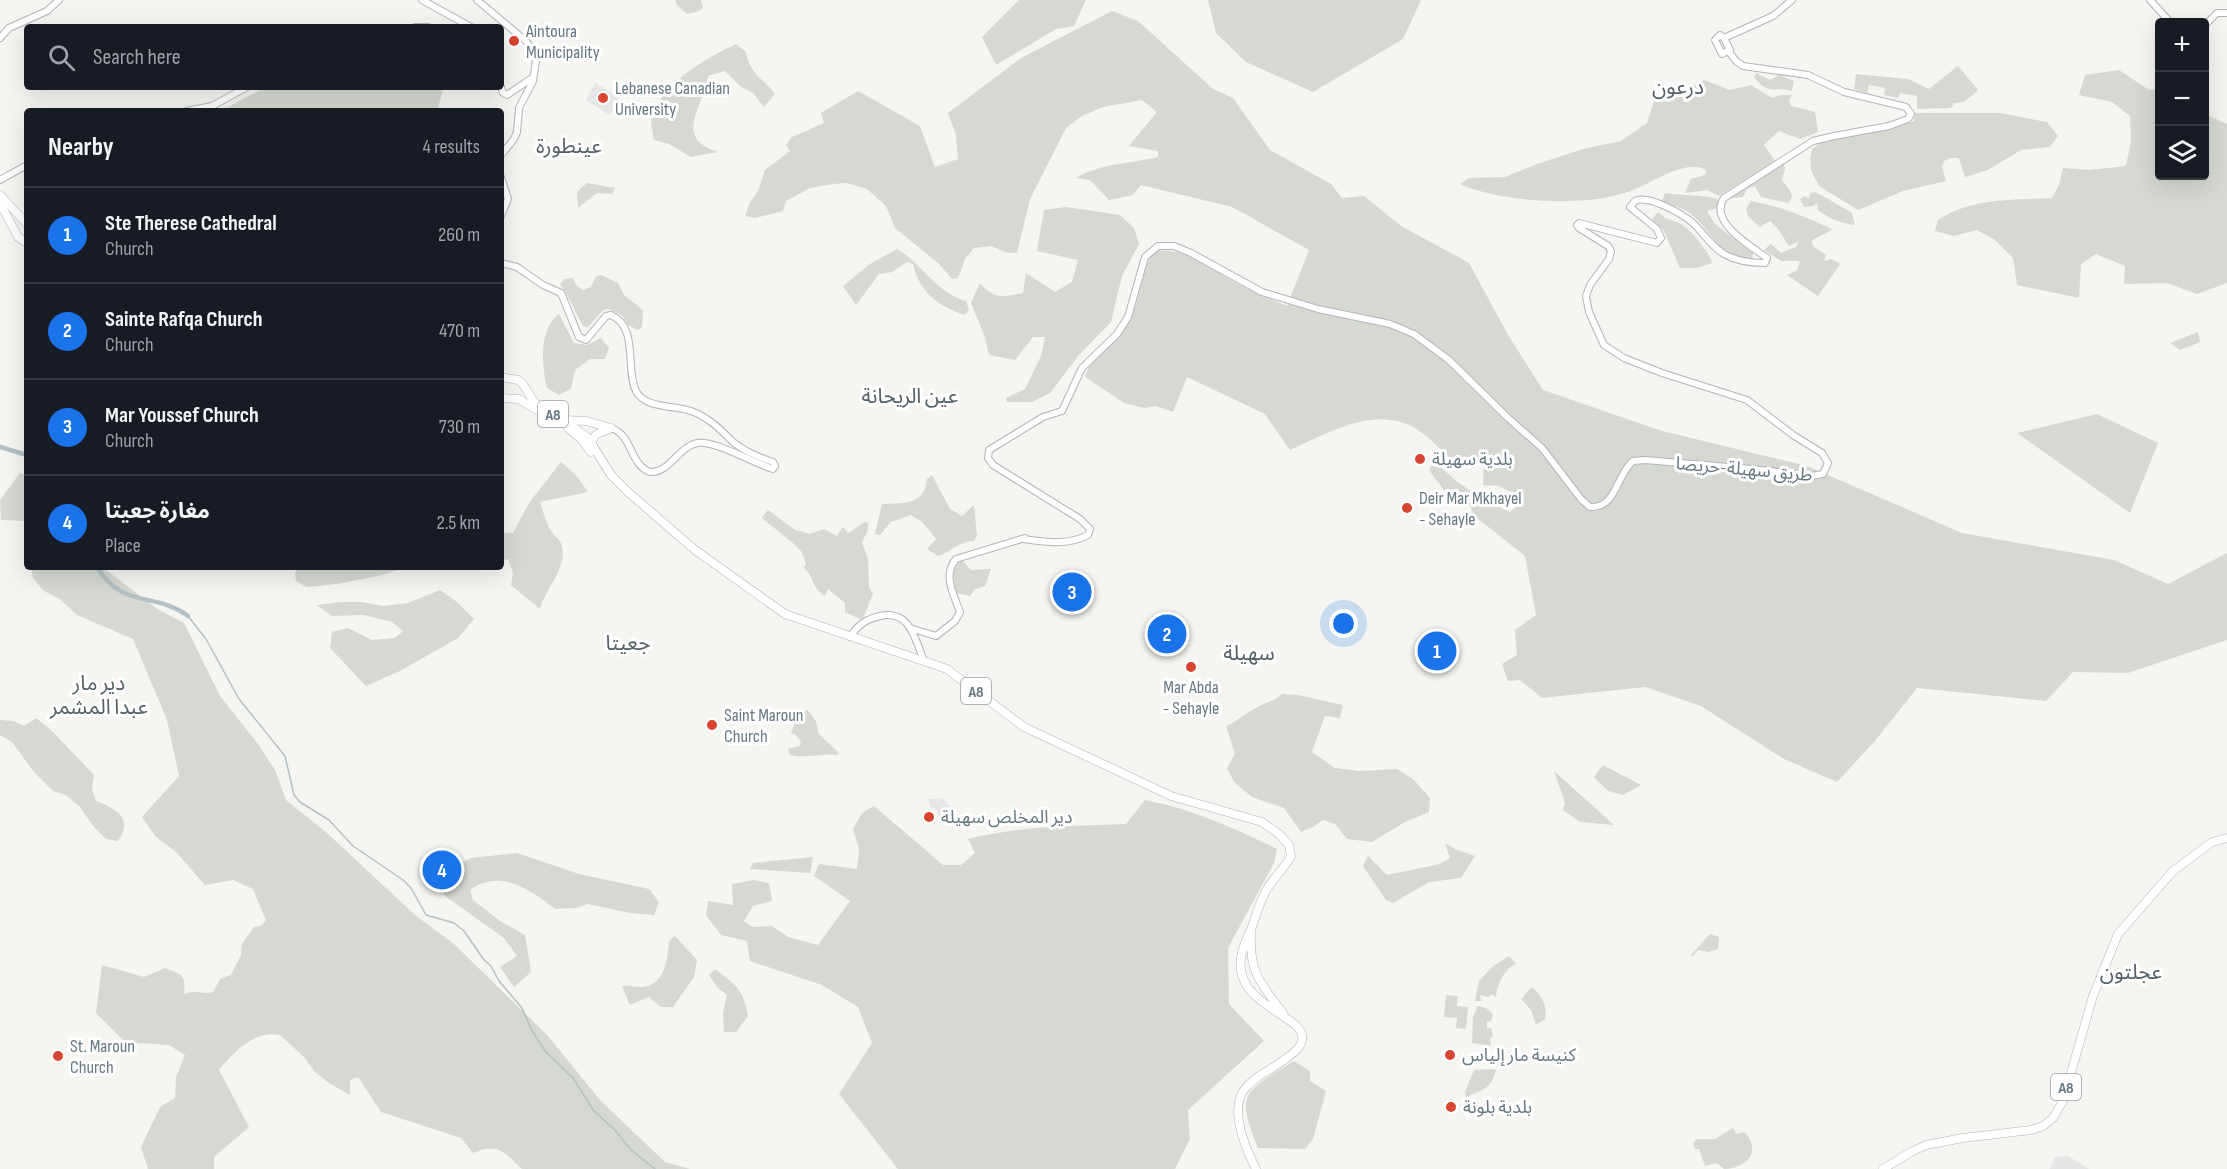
<!DOCTYPE html>
<html lang="en">
<head>
<meta charset="utf-8">
<style>
	body { margin:0; font-family:"Sofia Sans Condensed","Noto Sans Arabic",sans-serif; background:#20242c; color:#f1f3f6 }
	.controls { position:absolute; right:18px; top:18px; display:grid; overflow:hidden; border-radius:6px; box-shadow:0 6px 24px #0002 }
	.controls button { width:54px; height:54px; display:grid; place-items:center; padding:0; border:0; border-bottom:2px solid #363941; background:#171b24; color:#f1f3f6; font:30px sans-serif }
	.you { position:absolute; left:1344px; top:624px; width:21px; height:21px; margin:-15px; border:4px solid #fff; border-radius:50%; background:#1a73e8; box-shadow:0 0 0 9px #1a73e833 }
	.badge { display:grid; place-items:center; width:39px; height:39px; border-radius:50%; background:#1a73e8; color:#fff; font-size:20px; font-weight:700 }
	.pin { position:absolute; translate:-50% -50%; border:3px solid #fff; box-shadow:0 2px 6px #0006 }
	.list { margin:0; padding:0; list-style:none }
	h2 { display:flex; justify-content:space-between; align-items:center; height:78px; margin:0; padding:0 24px; font-size:26px }
	h2 small { font-size:20px; font-weight:400; color:#9ea1a6 }
	.list li { display:grid; grid-template-columns:39px 1fr auto; gap:18px; align-items:center; box-sizing:border-box; height:96px; padding:0 24px; border-top:2px solid #363941 }
	.list b { display:block; font-size:22px; white-space:nowrap }
	.list p { margin:0; font-size:20px; white-space:nowrap; color:#9ea1a6 }
	.list em { font-size:20px; font-style:normal; color:#9ea1a6 }
	.icon { flex:none; width:33px; height:33px; fill:none; stroke:currentColor; stroke-width:2; stroke-linecap:round; stroke-linejoin:round }
	.map { position:relative; flex:none; width:2227px; height:1169px; overflow:hidden }
	.search { position:absolute; background:#171b24; box-shadow:0 6px 24px #0002; left:24px; top:24px; width:480px; height:66px; display:flex; align-items:center; gap:15px; box-sizing:border-box; padding:0 21px; border-radius:6px; color:#9ea1a6; font-size:22px }
	.panel { position:absolute; background:#171b24; box-shadow:0 6px 24px #0002; left:24px; top:108px; width:480px; height:462px; border-radius:6px }
	.map>svg:first-child { display:block }
	.built { fill:#e5e6e5 }
	.green { fill:#d5d9d1 }
	.lines { fill:none; stroke-linecap:round; stroke-linejoin:round }
	.stream { stroke:#b4c1c4; stroke-width:1.5 }
	.river { stroke:#b4c1c4; stroke-width:4.5 }
	.major-casing { stroke:#b0b5b8; stroke-width:8 }
	.highway-casing { stroke:#afb4b6; stroke-width:9 }
	.major { stroke:#fff; stroke-width:6 }
	.highway { stroke:#fff; stroke-width:8 }
	.poi-dot { fill:#d7442f; stroke:#fff; stroke-width:2 }
	.labels { text-anchor:middle; stroke-width:6; stroke-linejoin:round; paint-order:stroke }
	.shield { fill:#fff; stroke:#94a0a7; stroke-width:1.5 }
	.shield-label { font-size:16px; font-weight:bold; fill:#667881 }
	.poi-label { font-size:18px; fill:#667881; stroke:#fff; text-anchor:start }
	.street-label { font-size:18px; fill:#667881; stroke:#fff }
	.quarter-label { font-size:21px; fill:#536066; stroke:#fff }
</style>
</head>
<body>
<div class="map">
<svg width="2227" height="1169" viewBox="0 0 2227 1169">
	<rect width="100%" height="100%" fill="#f5f5f1"/>
	<!-- built -->
	<g class="built">
		<path d="M595,83L619,97L610,115L586,100Z"/>
		<path d="M942,798L956,813L958,820L944,822L943,818L939,819L937,810L931,808L928,799Z"/>
		<path d="M2068,1156L2089,1169H2050L2055,1157Z"/>
	</g>
	<!-- green -->
	<g class="green">
		<path d="M675,0H701L703,8L699,11L687,14L677,5Z"/>
		<path d="M1019,0H1086L1074,26L1056,29L996,65L982,37Z"/>
		<path d="M1208,0H1421L1403,39L1313,92L1246,62L1216,33Z"/>
		<path d="M1112,11L1138,21L1213,89L1233,98L1270,150L1331,184L1342,198L1364,196L1401,226L1469,263L1508,335L1543,390L1662,431L1807,466L1962,533L2114,560L2168,584L2227,553V640L2128,673L2073,672L2046,701L1917,688L1874,742L1837,782L1784,759L1701,706L1645,687L1542,698L1520,680L1508,681L1502,664L1517,655L1515,630L1536,615L1525,556L1472,514L1471,507L1446,493L1429,470L1434,461L1455,480L1482,499L1510,512L1521,503L1519,496L1499,486L1483,485L1484,465C1476,463 1463,466 1456,463C1451,460 1429,437 1421,432C1380,402 1330,432 1290,450L1265,414L1187,377L1173,412L1156,406L1144,408L1124,403L1085,377C1087,372 1089,364 1092,360C1103,346 1120,338 1129,322C1141,300 1140,272 1154,251C1188,247 1211,270 1240,285C1255,292 1271,299 1287,306L1309,250L1232,207L1141,185L1133,195L1109,200L1090,180L1076,178C1101,163 1130,164 1158,157V151L1129,146L1157,112L1142,100L1103,107L1082,116L1066,128L1030,199L1017,253H1008L991,246L974,248L965,259L958,278L952,279L938,263L895,228L886,206L867,189L847,183L833,184L810,188L786,201L783,211L755,218L745,216L750,202L758,191L765,170L790,151L786,145L792,137L824,123L821,113L858,91L920,126L935,167L958,159L956,135L948,113L1021,58Z"/>
		<path d="M736,44L746,52C750,75 762,77 775,94L764,107L753,93L741,87L725,71L708,76C702,110 673,137 718,152L691,157L669,144L654,140C653,133 650,123 652,117C663,82 705,59 736,44Z"/>
		<path d="M1958,66L1978,90L1964,102L1954,103L1951,108L1917,109V96L1900,93L1898,98L1884,95L1885,88L1869,85L1867,93L1854,89L1856,74L1908,79L1929,89Z"/>
		<path d="M2119,70L2149,90L2159,89L2160,176H2204L2205,114L2227,124V283L2197,294L2167,283L2124,284L2125,266L2096,254L2081,264L2079,298L2017,285L2013,258L1995,240L1977,230L1954,236L1935,231L1938,220C1970,198 2013,200 2052,198L2059,185L2063,168L2089,170L2126,166L2131,141L2130,116L2112,102L2079,95L2085,75Z"/>
		<path d="M1756,73L1770,80L1779,75L1794,81L1792,91C1774,86 1768,96 1754,77Z"/>
		<path d="M1704,80L1730,90L1751,85L1772,98L1781,95H1792L1789,101L1791,106L1815,112L1818,132L1800,139L1779,131L1764,145L1775,161L1719,196L1707,190L1685,193L1691,179L1705,175L1706,170C1687,158 1652,183 1633,190C1590,208 1502,203 1460,184L1469,178L1505,177L1537,164L1583,149L1621,141L1647,123L1654,101L1672,98Z"/>
		<path d="M265,87H444L437,111H221Z"/>
		<path d="M1915,113H2000L2047,122L2058,136L2050,147L2021,150L1988,170L1965,177L1959,158H1951L1944,161L1942,166L1946,181L1903,191L1858,210L1819,186L1811,170L1810,158L1812,149L1823,141L1904,124L1914,121Z"/>
		<path d="M1783,163L1785,168L1782,180L1791,192L1792,198L1788,203L1761,197L1755,186L1747,189L1743,197L1731,198L1730,194Z"/>
		<path d="M587,183L615,188L612,194L597,193L578,208L577,192Z"/>
		<path d="M1816,192L1852,213L1855,225C1841,223 1829,219 1818,210L1817,203L1813,206L1804,207L1800,199L1805,196L1809,199L1810,193Z"/>
		<path d="M1665,193C1683,196 1700,194 1718,199V208L1707,211L1715,224L1753,253L1752,259C1716,254 1716,236 1692,215C1684,208 1673,206 1662,201Z"/>
		<path d="M1751,201C1780,206 1806,217 1832,229C1826,235 1818,235 1812,241L1813,246L1826,255L1824,261L1831,259L1840,264L1818,296L1787,275L1797,270L1800,261H1781L1764,250L1771,244L1781,253L1796,247L1798,242L1789,246L1778,229L1770,221L1760,227L1748,216L1746,209Z"/>
		<path d="M1066,207L1120,215L1134,228L1139,244L1122,276L1111,322L1078,356L1050,393L1032,402H1007L1006,398L1025,389L1041,356L1045,337H1033L1015,360L989,355L985,337L971,303L980,283C995,300 1002,297 1023,293L1026,273L1055,292L1072,282L1078,260L1037,251L1044,210Z"/>
		<path d="M1658,212C1666,220 1669,219 1679,223C1689,227 1710,253 1712,263L1696,268H1680L1663,229L1652,219Z"/>
		<path d="M897,249C923,264 936,293 966,301L969,310L965,315C938,306 920,293 913,264L907,262L892,272L879,274L856,305L843,286L870,264Z"/>
		<path d="M601,275L618,283L624,295L643,310L642,327L638,330L628,325L622,315L608,309L603,310L588,327L583,326C575,312 570,298 560,284L565,279L573,278L576,285L583,290L591,287L596,276Z"/>
		<path d="M559,314L574,343L587,345L601,338L609,348L605,359H590L575,370L571,389L559,395L547,388C542,365 538,330 559,314Z"/>
		<path d="M2198,332L2200,342L2180,350L2170,343Z"/>
		<path d="M2097,414L2158,443L2130,513L2017,433Z"/>
		<path d="M561,462L576,475L588,492L540,502C543,511 546,524 552,532C554,536 559,539 561,543C569,567 546,587 540,609L511,585L513,573L508,559L501,561V533H513L529,503Z"/>
		<path d="M20,473L27,475V521L1,520L0,500Z"/>
		<path d="M932,475L950,509L962,516L974,505L977,536L974,541C957,542 953,551 938,556L927,549L936,539L923,523L911,515L891,522L880,535L875,534L882,504C904,503 925,505 927,479Z"/>
		<path d="M768,510L795,530L810,534L824,529L837,536L843,527L848,533L865,522L868,523V530L862,542L868,559L869,587L873,594C870,600 865,616 862,620L845,612V603L828,589L825,596C811,587 815,578 804,568L806,563L801,551L794,544L762,518Z"/>
		<path d="M962,560L971,570L991,569L985,586L975,589L970,596L956,593C954,580 949,568 962,560Z"/>
		<path d="M31,567H102L159,610L184,623L220,696L258,744L275,770L286,800L327,833L415,915L454,944L548,1036L600,1100L665,1162L690,1169H522C504,1152 499,1142 473,1153L461,1138L381,1112L358,1077L350,1080V1095L329,1083L315,1072L304,1057L280,1035C254,1030 234,1052 219,1070L249,1127L214,1157V1169H148L141,1147L160,1107L175,1098L176,1077L185,1055L169,1045L125,1042L96,1013L102,965L144,977L165,968C182,975 186,974 184,994C197,989 202,995 213,992L220,979L231,975L241,955L242,944L254,927L261,926L266,920L253,889L233,880L205,885L176,852L155,836L142,817L179,776L167,720L133,639L77,615L60,599L44,591L33,578Z"/>
		<path d="M298,567H407L379,576L336,584L307,587L296,581L295,573Z"/>
		<path d="M440,590L457,602L474,619L458,638L400,671L366,686L330,648L332,632L348,628L372,640L395,638L403,631L392,622L364,615L332,616L317,605L339,602H362L383,606L408,603Z"/>
		<path d="M1282,694L1298,695L1343,705L1340,718L1325,716L1312,752L1335,768L1360,771L1397,769L1413,779L1430,798L1429,812L1405,822L1372,842L1347,839L1335,824L1323,820L1313,827L1301,832L1284,808L1252,797L1234,782L1227,768L1235,754L1226,726C1237,722 1245,713 1256,708C1266,702 1273,702 1282,694Z"/>
		<path d="M799,709L803,712L807,710C814,717 818,722 818,733L839,753L836,755C822,753 801,759 790,755L788,749L799,746L801,742L796,735L791,733L794,726L792,711Z"/>
		<path d="M36,718L52,731L94,775L92,789L96,801C116,808 134,819 118,841L106,839L93,826L80,807L66,795L53,791L34,772L12,742L0,735V720L13,721L24,726Z"/>
		<path d="M1603,765L1641,785L1623,795L1608,791L1594,777Z"/>
		<path d="M1554,771L1614,825L1580,822L1563,810L1565,803Z"/>
		<path d="M1145,800C1192,809 1234,828 1277,849L1274,863L1228,948L1229,1004L1264,1041L1188,1110L1190,1139L1175,1169H898L839,1094L872,1043L858,1007L822,985L750,961L747,941L721,935L706,915L708,901L733,905L732,884L754,880L769,883L772,901L753,906L744,921L752,927L772,926L788,937L818,945L850,901L814,876L819,864L857,869L859,849L853,829L862,813L874,806L943,865H961L975,853L968,839C1020,826 1073,826 1126,824Z"/>
		<path d="M1445,843L1455,849L1475,856L1461,878L1429,882L1393,903L1386,900L1363,866L1368,856L1387,875L1440,864L1450,858Z"/>
		<path d="M517,853L579,874L649,889L659,902L654,915L630,913L588,904L576,908L555,909C531,890 499,868 470,890L473,900L500,921L525,935L531,972L514,987L500,967L517,956L504,938L445,896L440,884L452,867L471,858Z"/>
		<path d="M813,857L810,873L750,869L753,863Z"/>
		<path d="M1710,934L1719,937L1718,949L1708,952L1698,950L1692,957L1691,955Z"/>
		<path d="M675,936L697,960L694,977L673,1007H661L649,997L630,1005L622,986C630,985 635,987 642,987C665,986 668,958 669,941Z"/>
		<path d="M1509,956L1516,964C1504,969 1497,985 1496,997L1492,994L1489,997L1480,995L1481,1001H1475L1479,981L1492,967Z"/>
		<path d="M715,969C737,986 743,989 748,1016L736,1032H724L723,1013L727,995L718,988L709,975Z"/>
		<path d="M1532,987C1543,998 1547,1004 1545,1019L1536,1025L1531,1010L1521,999Z"/>
		<path d="M1446,995L1458,996L1457,1006L1468,1007L1466,1029L1456,1028L1457,1018L1444,1017Z"/>
		<path d="M1478,1006L1486,1008L1493,1014L1491,1022L1487,1021V1028H1491L1493,1036L1490,1039L1491,1046L1472,1043L1473,1017Z"/>
		<path d="M1294,1061L1310,1071V1081L1326,1091L1313,1139L1305,1149L1258,1148C1234,1091 1246,1091 1294,1061Z"/>
		<path d="M1493,1069L1496,1070C1492,1088 1483,1090 1466,1097L1465,1092L1474,1070Z"/>
		<path d="M1733,1128L1736,1134L1745,1132C1748,1136 1752,1142 1752,1146C1755,1162 1735,1169 1724,1169L1717,1163L1705,1166L1699,1149H1695L1693,1144L1696,1139H1715Z"/>
	</g>
	<g class="lines">
		<!-- stream -->
		<path class="stream" d="M188,616L206,639L239,699L285,756L294,795L300,802L329,820L353,846L403,880L411,888L426,915L454,923L464,931L484,960L491,966L499,981L522,1008L531,1029L545,1051L573,1078L594,1111L615,1130L631,1150L655,1169"/>
		<!-- river -->
		<g class="river">
			<path d="M0,447L27,455"/>
			<path d="M97,567C123,610 155,591 188,616"/>
		</g>
		<!-- major casing -->
		<g class="major-casing">
			<g id="major">
				<path d="M422,0L471,27"/>
				<path d="M477,0L526,41L533,50L536,60L533,81L519,108L517,132L514,139L501,155"/>
				<path d="M2150,0L2170,22"/>
				<path d="M2204,26L2217,13H2227"/>
				<path d="M415,27H428"/>
				<path d="M1720,35L1724,38L1730,50L1722,54L1715,40Z"/>
				<path d="M0,38L9,28L47,11L59,0"/>
				<path d="M1724,38L1773,16L1792,0"/>
				<path d="M501,87L503,93L507,95L532,78"/>
				<path d="M187,111L212,106L247,87"/>
				<path d="M501,177L508,199L501,216"/>
				<path d="M0,180L27,165"/>
				<path d="M501,263L517,267L543,285L561,293L579,337L586,340L606,316L611,315C639,327 625,369 636,391C645,409 675,405 691,411C708,417 720,429 732,441C742,450 760,458 773,462L775,466"/>
				<path d="M611,428C633,435 629,464 650,472C670,473 678,447 697,443C715,440 753,463 773,469"/>
				<path d="M1023,539C1045,542 1067,546 1088,535L1090,529L1080,519L993,465L988,458L989,450L1043,417L1062,411L1082,368L1117,334L1128,317L1145,257L1158,246H1174L1191,253L1262,292L1318,309L1390,324L1414,334L1449,360L1508,418L1542,448L1581,499L1590,507C1617,508 1616,475 1633,461L1645,460L1752,469L1811,476L1823,474L1828,463L1822,453L1793,435L1747,400L1662,373L1624,358L1604,345L1589,312L1586,296L1590,285L1609,259L1611,251L1608,246L1579,228L1577,225L1579,223L1657,243L1661,238L1657,229L1630,207L1635,201C1648,194 1683,214 1694,224C1704,234 1711,246 1724,254C1736,261 1751,263 1765,263L1767,258C1751,246 1708,222 1724,198L1813,141L1834,136L1889,126L1908,119L1911,114L1906,107L1844,92L1808,75L1743,66L1736,61L1729,52"/>
				<path d="M910,628L936,636L955,621L960,612C954,595 942,575 956,559L1025,538"/>
				<path d="M850,637C858,625 866,619 880,616C910,609 915,639 924,661"/>
			</g>
		</g>
		<!-- highway casing -->
		<g class="highway-casing">
			<g id="highway">
				<path d="M0,195L27,224"/>
				<path d="M0,203L18,237L27,243"/>
				<path d="M501,377L518,380L522,383L535,403L564,420L588,438L611,475L628,492L695,550L785,614L947,669L1024,727L1171,796L1262,822L1279,834L1289,845L1291,856C1285,868 1274,877 1267,889C1260,901 1256,915 1252,927C1248,937 1242,947 1241,958C1234,1007 1307,1015 1302,1040C1301,1047 1294,1053 1288,1057C1274,1069 1255,1075 1244,1090C1229,1111 1246,1149 1256,1169"/>
				<path d="M501,398L519,399L537,410"/>
				<path d="M565,420L586,421L611,428"/>
				<path d="M568,428L581,439L591,452"/>
				<path d="M592,445C592,432 602,433 611,428"/>
				<path d="M1251,933C1249,972 1260,983 1283,1013"/>
				<path d="M1883,1169L1911,1152L1926,1145L1963,1138L2031,1130L2043,1126L2053,1118L2063,1101L2093,996L2118,934L2173,871L2212,842L2227,838"/>
			</g>
		</g>
		<!-- major -->
		<use href="#major" class="major"/>
		<!-- highway -->
		<use href="#highway" class="highway"/>
	</g>
	<!-- markers -->
	<g class="poi-dot">
		<circle cx="514" cy="41" r="6"/>
		<circle cx="603" cy="98" r="6"/>
		<circle cx="1420" cy="459" r="6"/>
		<circle cx="1407" cy="508" r="6"/>
		<circle cx="1191" cy="667" r="6"/>
		<circle cx="712" cy="725" r="6"/>
		<circle cx="929" cy="817" r="6"/>
		<circle cx="1450" cy="1055" r="6"/>
		<circle cx="58" cy="1056" r="6"/>
		<circle cx="1451" cy="1107" r="6"/>
	</g>
	<g class="labels">
		<!-- shield labels -->
		<g class="shield">
			<rect x="538" y="401" width="30" height="26" rx="4.5"/>
			<rect x="961" y="678" width="30" height="26" rx="4.5"/>
			<rect x="2051" y="1074" width="30" height="26" rx="4.5"/>
		</g>
		<g class="shield-label">
			<text x="553" y="420">A8</text>
			<text x="976" y="697">A8</text>
			<text x="2066" y="1093">A8</text>
		</g>
		<!-- poi labels -->
		<g class="poi-label">
			<text x="526" y="37">Aintoura<tspan x="526" dy="21">Municipality</tspan></text>
			<text x="615" y="94">Lebanese Canadian<tspan x="615" dy="21">University</tspan></text>
			<text x="1432" y="465">بلدية سهيلة</text>
			<text x="1419" y="504">Deir Mar Mkhayel<tspan x="1419" dy="21">- Sehayle</tspan></text>
			<text x="1191" y="693" text-anchor="middle">Mar Abda<tspan x="1191" dy="21">- Sehayle</tspan></text>
			<text x="724" y="721">Saint Maroun<tspan x="724" dy="21">Church</tspan></text>
			<text x="941" y="823">دير المخلص سهيلة</text>
			<text x="70" y="1052">St. Maroun<tspan x="70" dy="21">Church</tspan></text>
			<text x="1462" y="1061">كنيسة مار إلياس</text>
			<text x="1463" y="1113">بلدية بلونة</text>
		</g>
		<!-- street labels -->
		<g class="street-label">
			<text transform="translate(1744 469) rotate(5)" y="6">طريق سهيلة-حريصا</text>
		</g>
		<!-- quarter labels -->
		<g class="quarter-label">
			<text x="1678" y="94">درعون</text>
			<text x="569" y="153">عينطورة</text>
			<text x="910" y="403">عين الريحانة</text>
			<text x="628" y="650">جعيتا</text>
			<text x="1249" y="660">سهيلة</text>
			<text x="99" y="690">دير مار<tspan x="99" dy="24">عبدا المشمر</tspan></text>
			<text x="2131" y="979">عجلتون</text>
		</g>
	</g>
</svg>
<div class="controls">
<button>+</button>
<button>−</button>
<button><svg class="icon" aria-label="layers" viewBox="0 0 24 24"><path d="M12 4l9 5-9 5-9-5zM3 14l9 5 9-5"/></svg></button>
</div>
<div class="you"></div>
<div class="pin badge" style="left:1437px;top:651px">1</div>
<div class="pin badge" style="left:1167px;top:634px">2</div>
<div class="pin badge" style="left:1072px;top:592px">3</div>
<div class="pin badge" style="left:442px;top:870px">4</div>
<div class="search"><svg class="icon" aria-label="search" viewBox="0 0 24 24"><circle cx="10" cy="10" r="6"/><path d="M15 15l6 6"/></svg>Search here</div>
<section class="panel">
<h2>Nearby<small>4 results</small></h2>
<ul class="list">
<li><span class="badge">1</span><div><b>Ste Therese Cathedral</b><p>Church</p></div><em>260 m</em></li>
<li><span class="badge">2</span><div><b>Sainte Rafqa Church</b><p>Church</p></div><em>470 m</em></li>
<li><span class="badge">3</span><div><b>Mar Youssef Church</b><p>Church</p></div><em>730 m</em></li>
<li><span class="badge">4</span><div><b>مغارة جعيتا</b><p>Place</p></div><em>2.5 km</em></li>
</ul>
</section>
</div>
</body>
</html>
